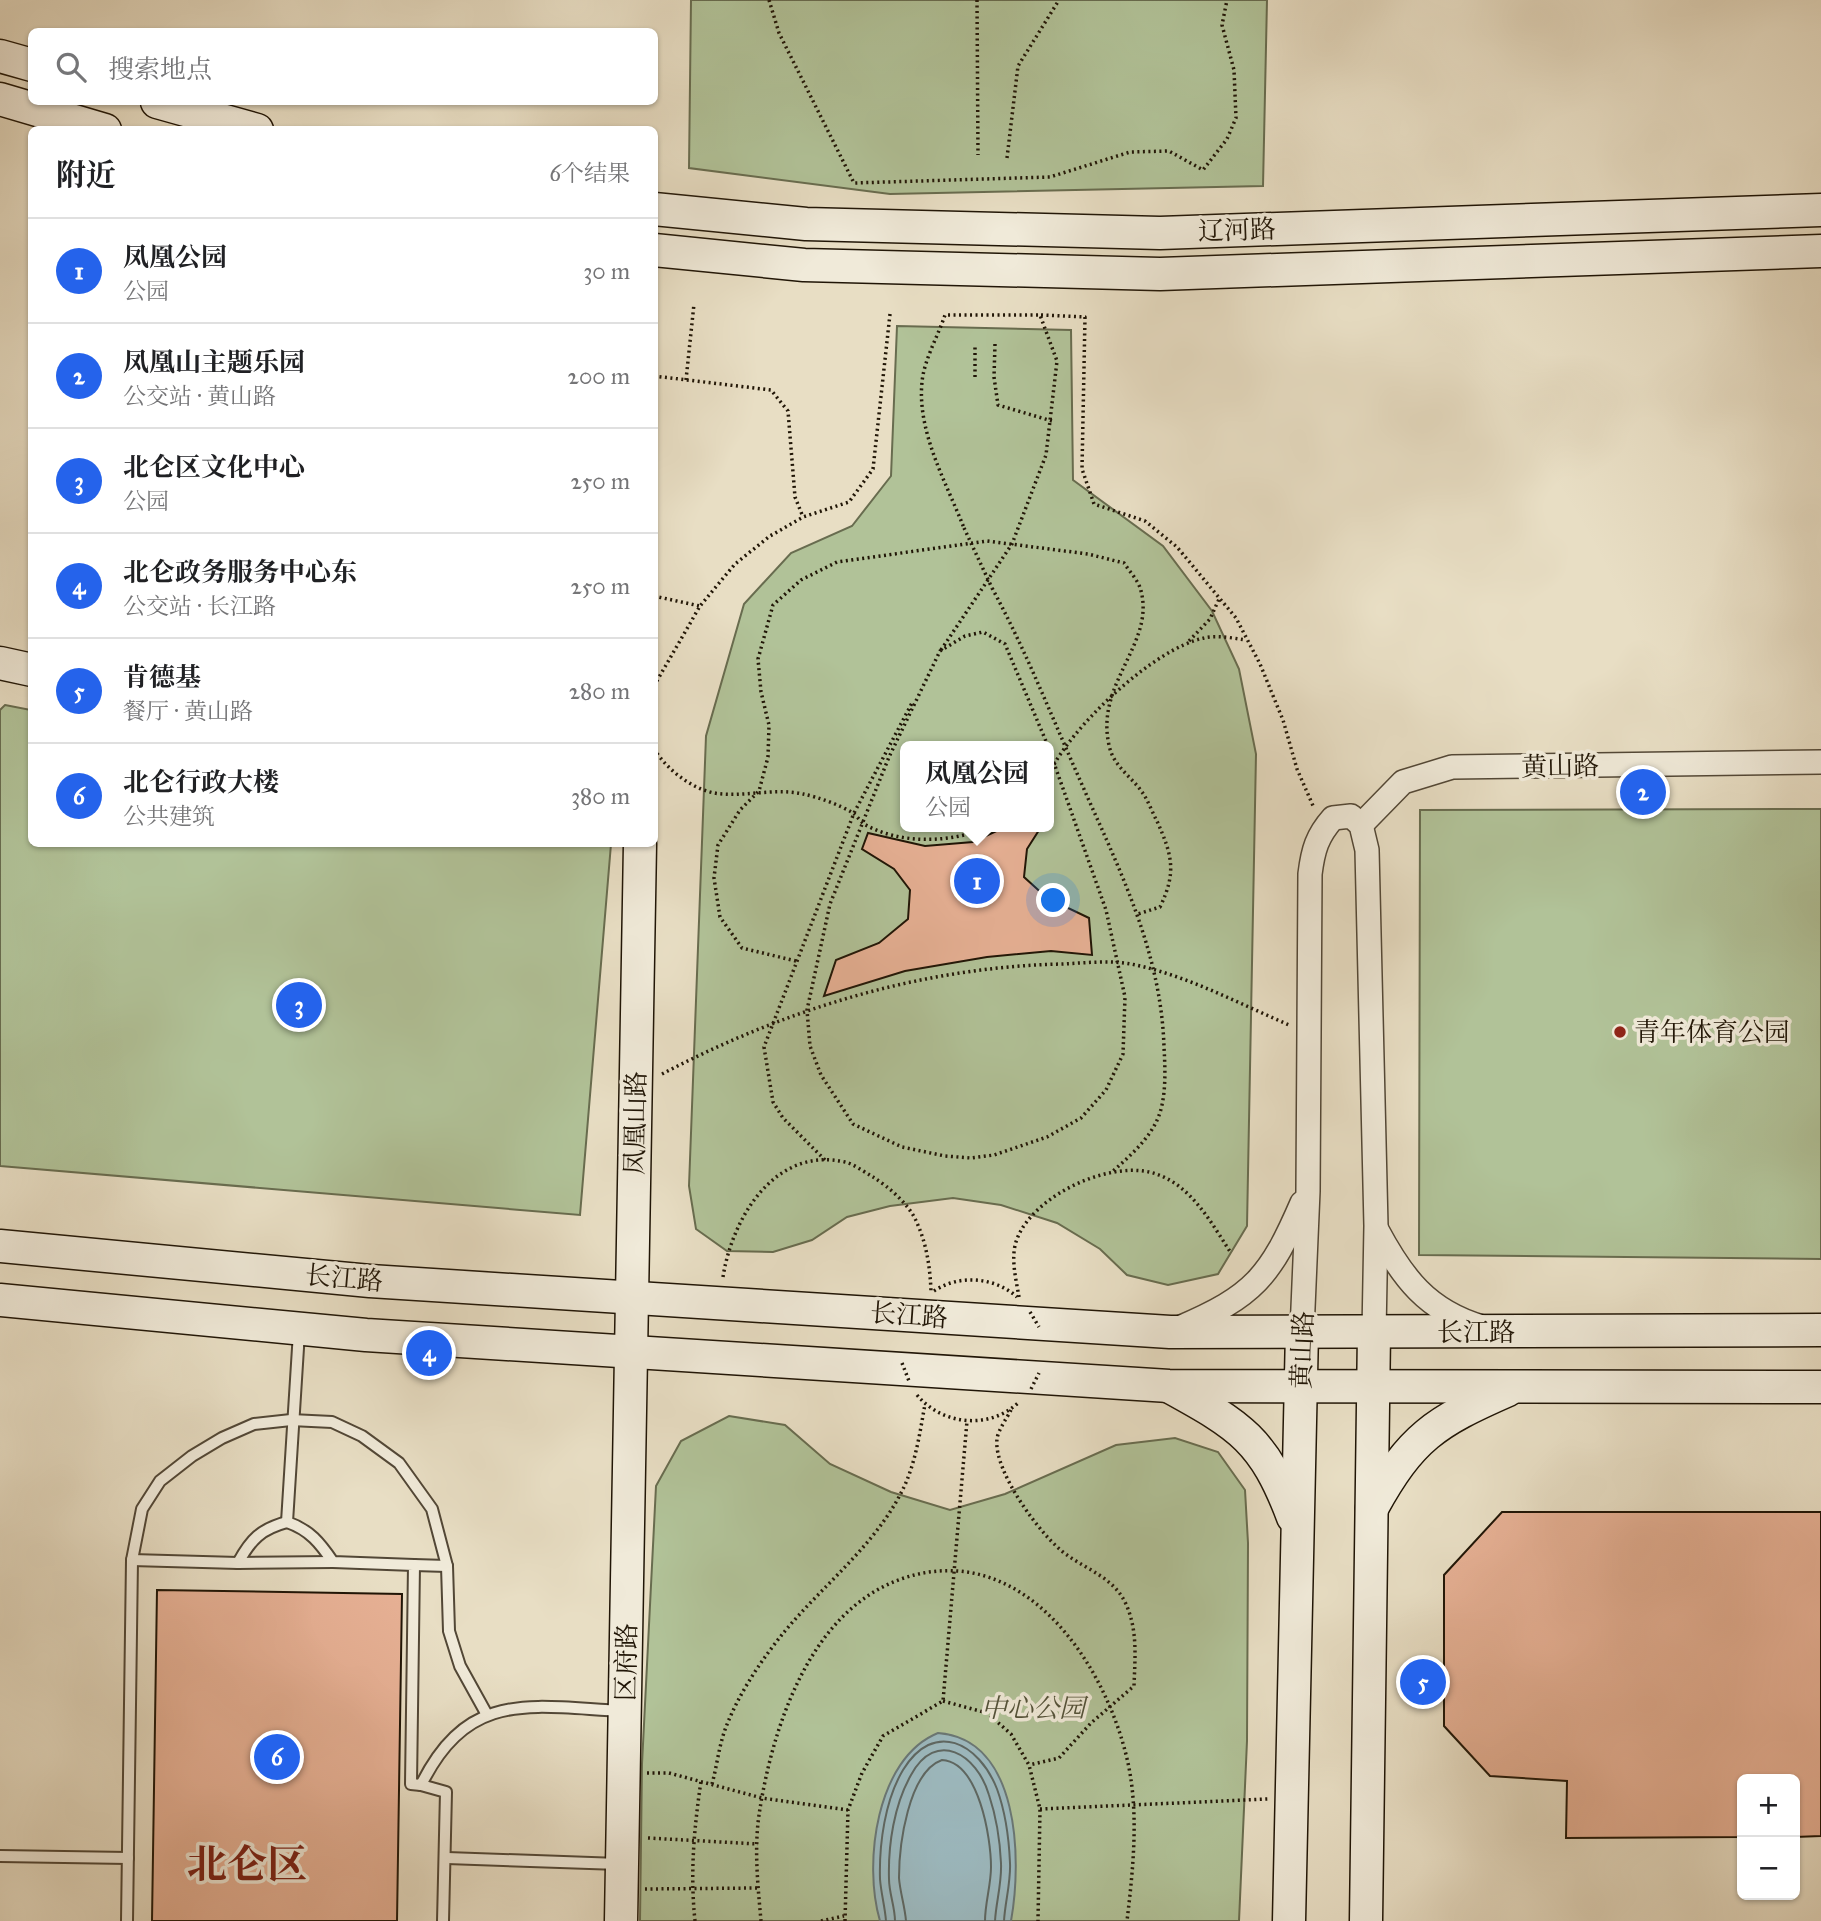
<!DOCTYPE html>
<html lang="zh">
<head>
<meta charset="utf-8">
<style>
	body { margin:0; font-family:"IM FELL Great Primer","Noto Serif SC",serif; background:#f6f6f6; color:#202124 }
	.controls { position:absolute; right:21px; bottom:21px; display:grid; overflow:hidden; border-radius:10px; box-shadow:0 2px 5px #0004 }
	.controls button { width:63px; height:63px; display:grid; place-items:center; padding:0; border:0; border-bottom:2px solid #e0e0e0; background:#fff; color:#202124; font:35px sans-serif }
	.you { position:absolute; left:1054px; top:901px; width:24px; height:24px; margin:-18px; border:5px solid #fff; border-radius:50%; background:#1a73e8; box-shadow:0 0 0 10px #1a73e833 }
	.badge { display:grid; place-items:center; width:46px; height:46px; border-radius:50%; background:#2563eb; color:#fff; font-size:23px; font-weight:700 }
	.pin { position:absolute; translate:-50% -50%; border:4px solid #fff; box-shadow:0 2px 7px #0006 }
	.popup { position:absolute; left:900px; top:741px; width:154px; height:91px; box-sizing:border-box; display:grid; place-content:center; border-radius:10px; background:#fff; filter:drop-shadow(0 2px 5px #0005); font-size:23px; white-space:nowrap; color:#757577 }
	.popup b { font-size:26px; color:#202124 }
	.popup::after { content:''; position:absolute; left:50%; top:100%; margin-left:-14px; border:14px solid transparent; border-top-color:#fff }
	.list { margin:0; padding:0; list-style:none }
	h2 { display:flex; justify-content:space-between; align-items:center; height:91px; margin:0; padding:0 28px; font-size:30px }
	h2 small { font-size:23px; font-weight:400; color:#757577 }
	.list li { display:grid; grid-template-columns:46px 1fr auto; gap:21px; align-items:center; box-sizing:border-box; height:105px; padding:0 28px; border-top:2px solid #e0e0e0 }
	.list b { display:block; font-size:26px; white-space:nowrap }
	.list p { margin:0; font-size:23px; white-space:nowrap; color:#757577 }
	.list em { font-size:23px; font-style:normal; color:#757577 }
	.icon { flex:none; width:38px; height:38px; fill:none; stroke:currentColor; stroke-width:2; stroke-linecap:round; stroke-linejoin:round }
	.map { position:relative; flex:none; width:1821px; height:1921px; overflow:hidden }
	.search { position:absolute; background:#fff; box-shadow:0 2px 5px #0004; left:28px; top:28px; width:630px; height:77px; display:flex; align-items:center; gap:18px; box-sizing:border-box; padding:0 24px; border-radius:10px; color:#757577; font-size:26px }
	.panel { position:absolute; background:#fff; box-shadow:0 2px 5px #0004; left:28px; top:126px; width:630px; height:721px; border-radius:10px }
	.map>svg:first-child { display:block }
	.green { fill:#b1c298; stroke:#686c4f; stroke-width:2; fill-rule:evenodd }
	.water { fill:#9cb9bf; stroke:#6a7775; stroke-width:2 }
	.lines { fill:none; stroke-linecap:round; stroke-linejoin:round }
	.shore { stroke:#5e6762; stroke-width:2 }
	.building { fill:#e6b094; stroke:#201506; stroke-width:2 }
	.lane-casing { stroke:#524736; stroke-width:14 }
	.street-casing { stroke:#524736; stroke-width:26 }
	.secondary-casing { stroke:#201506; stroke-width:35 }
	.path { stroke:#201506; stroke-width:3.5; stroke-dasharray:2 3.5; stroke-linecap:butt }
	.lane { stroke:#f0ead9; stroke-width:10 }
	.street { stroke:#f0ead9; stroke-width:23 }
	.secondary { stroke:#f0ead9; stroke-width:32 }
	.path-bridge { stroke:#201506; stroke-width:3.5; stroke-dasharray:2 3.5; stroke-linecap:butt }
	.poi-dot { fill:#8f2418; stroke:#f0ead9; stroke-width:2.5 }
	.labels { text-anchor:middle; stroke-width:7; stroke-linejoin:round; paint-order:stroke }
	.street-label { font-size:26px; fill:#201506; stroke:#f0ead9 }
	.poi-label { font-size:26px; fill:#201506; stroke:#f0ead9; text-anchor:start }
	.park-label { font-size:26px; font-style:italic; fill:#535239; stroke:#f0ead9 }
	.town-label { font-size:40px; font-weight:bold; fill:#7a1f14; stroke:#f0ead9 }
</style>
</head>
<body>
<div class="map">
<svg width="1821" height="1921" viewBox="0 0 1821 1921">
	<rect width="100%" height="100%" fill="#e8dec4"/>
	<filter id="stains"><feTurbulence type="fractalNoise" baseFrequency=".00286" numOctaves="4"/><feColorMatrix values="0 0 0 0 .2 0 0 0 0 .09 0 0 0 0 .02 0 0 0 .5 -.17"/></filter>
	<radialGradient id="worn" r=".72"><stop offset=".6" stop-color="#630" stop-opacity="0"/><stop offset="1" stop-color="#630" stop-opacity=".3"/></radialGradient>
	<!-- green -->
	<g class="green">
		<path d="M691,0H1267L1263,186L890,194L689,168Z"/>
		<path d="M897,326L1071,330L1073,480L1163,546L1212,611L1239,669L1256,754L1247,1226L1218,1274L1168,1285L1127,1275L1100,1249L1057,1223L1001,1205L953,1198L890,1206L847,1217L812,1240L773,1252L727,1251L696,1229L689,1186L706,736L744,604L791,553L852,526L891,476ZM905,746H1049V827H905Z"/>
		<path d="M5,705L31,710L32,844H611L580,1215L0,1166V710Z"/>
		<path d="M1821,809V1259L1419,1255L1420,810Z"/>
		<path d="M729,1416L785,1425L830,1464L891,1492L950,1510L1005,1494L1116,1445L1175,1438L1218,1452L1245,1490L1248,1543L1247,1741L1239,1921H640L642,1764L656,1486L681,1441Z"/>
	</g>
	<!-- water -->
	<path class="water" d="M938,1733C1020,1739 1022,1860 1011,1921H880C863,1864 876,1758 938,1733Z"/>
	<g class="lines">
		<!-- shore -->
		<g class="shore">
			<path d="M886,1921C885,1907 881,1893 880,1879C879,1844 885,1800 903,1770C934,1719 979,1743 997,1789C1005,1811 1009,1839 1010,1863C1011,1882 1005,1902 1004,1921"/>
			<path d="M895,1921C895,1907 889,1893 889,1879C888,1845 894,1805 911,1775C936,1729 977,1754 989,1795C996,1816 1000,1841 1001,1863C1002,1883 996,1902 995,1921"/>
			<path d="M906,1921C905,1907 900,1892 899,1878C899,1846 908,1772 942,1760C979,1762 991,1838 991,1867C991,1885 985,1903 985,1921"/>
		</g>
	</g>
	<!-- building -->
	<g class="building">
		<path d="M1005,827H1041L1027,849L1024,877L1047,898L1089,918L1092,955L1051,951L987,957L905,971L824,996L836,960L879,943L908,919L910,890L894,869L862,849L868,833L925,846L973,842Z"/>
		<path d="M1502,1512H1821V1836L1795,1837V1779H1742V1837L1566,1838L1567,1781L1490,1776L1444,1726V1575Z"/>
		<path d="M157,1590L402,1594L397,1921H152Z"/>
	</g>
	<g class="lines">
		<!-- lane casing -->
		<g class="lane-casing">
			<g id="lane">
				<path d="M299,1332L287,1522C310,1530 320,1543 333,1562L414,1565L411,1784L421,1785"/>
				<path d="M132,1560L238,1563C251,1539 261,1529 287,1522"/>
				<path d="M238,1563L333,1562"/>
				<path d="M414,1565L447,1566"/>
				<path d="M0,1856L128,1858"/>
				<path d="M447,1858L619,1864"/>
				<path d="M127,1921L132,1560L142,1509L160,1481L192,1456L222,1438L254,1424L291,1420L332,1422L362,1436L399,1463L432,1509L447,1566L449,1631L460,1666L486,1713"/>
				<path d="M443,1921L446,1792L421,1785C469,1688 532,1707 624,1711"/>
			</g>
		</g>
		<!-- street casing -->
		<g class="street-casing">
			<g id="street">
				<path d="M1361,825L1403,782L1452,767L1821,762"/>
				<path d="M1377,1230C1402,1277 1427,1311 1482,1327"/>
				<path d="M1179,1328C1254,1296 1270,1277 1302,1203"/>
				<path d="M1302,1331L1308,1191L1310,874C1313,850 1317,836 1333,818L1351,816L1361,825L1367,850L1376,1226L1374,1332"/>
			</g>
		</g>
		<!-- secondary casing -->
		<g class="secondary-casing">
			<g id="secondary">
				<path d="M0,56L32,65"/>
				<path d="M0,99L105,130"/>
				<path d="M157,102L257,130"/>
				<path d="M654,209L806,224L1160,233L1821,210"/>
				<path d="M654,250L804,265L1160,274L1821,251"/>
				<path d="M0,663L32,670"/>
				<path d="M0,1246L370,1281L1170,1332L1821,1330"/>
				<path d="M0,1300L366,1335L1169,1386L1821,1387"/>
				<path d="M1170,1387C1241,1426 1264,1440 1293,1517"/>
				<path d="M1372,1508C1411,1437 1435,1422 1508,1390"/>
				<path d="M621,1921L640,844"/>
				<path d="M1289,1921L1302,1331"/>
				<path d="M1366,1921L1374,1332"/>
			</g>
		</g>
		<!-- path -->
		<g class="path">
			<path d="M769,0L779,33L854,183L1050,177L1130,152L1169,151L1203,170L1227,139L1236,118L1234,70L1222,25L1227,0"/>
			<path d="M977,0L978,155"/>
			<path d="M1007,158L1018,66L1059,0"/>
			<path d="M1041,315L1085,317L1082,469L1094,504L1145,521L1177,547L1236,618L1260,664L1283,720L1297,769L1314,808"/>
			<path d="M995,344L994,377L998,405L1052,421"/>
			<path d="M654,376L771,390L788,411L795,497L803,517"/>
			<path d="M975,377V344"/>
			<path d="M686,380L694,304"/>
			<path d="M992,588C1024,647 1049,710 1076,771C1115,861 1161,947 1164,1047C1165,1066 1166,1086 1162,1105C1156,1134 1133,1153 1112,1172"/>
			<path d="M654,596L700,606"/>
			<path d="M1189,641L1210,619L1220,597"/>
			<path d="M941,650L1012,544L1046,455L1057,361L1040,315H945C938,336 924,360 922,382C917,432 946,482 964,528"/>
			<path d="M654,686L700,606L735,564L770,536L803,517L849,502L873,469L890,314"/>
			<path d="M1048,746L1005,644L983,632L965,636L940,651L889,757L830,904L807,1010L810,1046L821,1075L853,1124L902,1147L945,1156L971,1158L994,1155L1047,1137L1081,1118L1106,1090L1123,1054L1125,997L1106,910L1049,749"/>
			<path d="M654,749C668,771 696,793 723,794C750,796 776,788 803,794C818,797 840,805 853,813C857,816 860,821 864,824C900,845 952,843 988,827"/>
			<path d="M1049,774C1070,728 1154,648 1204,638C1217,635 1233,638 1246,640"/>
			<path d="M796,961L742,948L720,917L714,878L718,845L740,810L759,791L768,757L769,725L761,692L758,659L773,605L801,580L837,562L987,541L1088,554L1124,563C1129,571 1139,581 1141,591C1155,644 1095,683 1109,745C1113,766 1131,776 1142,792C1148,800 1152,812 1157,821C1172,855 1177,872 1160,907L1138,914"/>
			<path d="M662,1074C786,1009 922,967 1062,964C1085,963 1109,960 1131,964C1186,975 1238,1003 1289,1025"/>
			<path d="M825,1160L783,1118L773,1102L764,1047L854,813L912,703"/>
			<path d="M723,1277C732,1219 774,1146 845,1162C854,1164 864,1172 873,1177C889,1187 910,1205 917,1223C927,1245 930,1268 931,1291"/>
			<path d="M934,1291C959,1274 995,1277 1017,1297"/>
			<path d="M1019,1297C1016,1279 1010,1257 1017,1239C1034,1194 1115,1157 1159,1175C1193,1188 1212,1224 1231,1253"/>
			<path d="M917,1395C942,1425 989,1430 1018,1403"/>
			<path d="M1011,1410C1007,1418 998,1430 997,1439C993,1471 1042,1538 1067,1555C1088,1570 1113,1578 1125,1602C1138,1629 1135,1657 1134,1686L1091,1723L1059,1758L1029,1765"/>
			<path d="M943,1701L987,1713L1011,1734L1029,1765L1040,1809L1038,1921"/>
			<path d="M647,1773H669L762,1798L848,1810"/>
			<path d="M712,1784C717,1766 719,1745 726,1727C739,1693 762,1659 785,1631C824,1584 877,1544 904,1487C916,1461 920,1432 925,1404"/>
			<path d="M1040,1809L1268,1799"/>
			<path d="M648,1838L758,1844"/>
			<path d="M645,1889L758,1888"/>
			<path d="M695,1921C690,1873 694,1829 701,1781"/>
			<path d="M761,1921C758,1887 754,1850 759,1815C772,1728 810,1609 904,1578C1023,1539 1106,1663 1128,1763C1139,1814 1133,1870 1127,1921"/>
			<path d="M821,1921L844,1916"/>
			<path d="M845,1921L848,1810L862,1773L883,1736L943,1701L967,1421"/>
		</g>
		<!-- lane -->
		<use href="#lane" class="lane"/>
		<!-- street -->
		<use href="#street" class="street"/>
		<!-- secondary -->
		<use href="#secondary" class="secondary"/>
		<!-- path-bridge -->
		<g class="path-bridge">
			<path d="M964,528L992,588"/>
			<path d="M1030,1312L1039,1327"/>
			<path d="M909,1317L918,1305"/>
			<path d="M902,1363L909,1381"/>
			<path d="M1031,1389L1039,1373"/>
		</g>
	</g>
	<!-- markers -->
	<circle class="poi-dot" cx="1620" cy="1032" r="7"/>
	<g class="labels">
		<!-- street labels -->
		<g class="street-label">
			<text transform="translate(1237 230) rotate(-2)" y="9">辽河路</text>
			<text transform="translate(1560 766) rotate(-1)" y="9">黄山路</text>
			<text transform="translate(635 1123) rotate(-89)" y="9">凤凰山路</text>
			<text transform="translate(344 1278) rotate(5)" y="9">长江路</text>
			<text transform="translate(909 1315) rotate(4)" y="9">长江路</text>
			<text x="1476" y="1341">长江路</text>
			<text transform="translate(1302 1350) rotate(-88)" y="9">黄山路</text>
			<text transform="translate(626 1662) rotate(-89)" y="9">区府路</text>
		</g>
		<!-- poi labels -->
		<g class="poi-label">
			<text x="1634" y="1041">青年体育公园</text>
		</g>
		<!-- park labels -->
		<g class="park-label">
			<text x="1033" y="1717">中心公园</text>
		</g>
		<!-- town labels -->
		<g class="town-label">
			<text x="247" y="1878">北仑区</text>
		</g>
	</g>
	<rect width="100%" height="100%" filter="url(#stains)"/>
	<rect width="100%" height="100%" fill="url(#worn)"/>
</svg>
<div class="controls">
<button>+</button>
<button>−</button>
</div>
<div class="you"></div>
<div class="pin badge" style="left:977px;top:881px">1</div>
<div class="popup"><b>凤凰公园</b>公园</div>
<div class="pin badge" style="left:1643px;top:792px">2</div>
<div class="pin badge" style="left:299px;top:1005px">3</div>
<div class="pin badge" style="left:429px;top:1353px">4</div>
<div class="pin badge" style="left:1423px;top:1682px">5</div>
<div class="pin badge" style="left:277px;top:1757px">6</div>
<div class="search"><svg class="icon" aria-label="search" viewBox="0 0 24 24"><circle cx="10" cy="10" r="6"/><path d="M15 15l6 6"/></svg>搜索地点</div>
<section class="panel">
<h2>附近<small>6个结果</small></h2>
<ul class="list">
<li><span class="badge">1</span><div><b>凤凰公园</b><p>公园</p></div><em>30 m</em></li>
<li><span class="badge">2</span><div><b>凤凰山主题乐园</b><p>公交站 · 黄山路</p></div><em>200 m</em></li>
<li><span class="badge">3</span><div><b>北仑区文化中心</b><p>公园</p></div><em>250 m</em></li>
<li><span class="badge">4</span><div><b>北仑政务服务中心东</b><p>公交站 · 长江路</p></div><em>250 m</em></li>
<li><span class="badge">5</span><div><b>肯德基</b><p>餐厅 · 黄山路</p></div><em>280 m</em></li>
<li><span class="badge">6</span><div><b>北仑行政大楼</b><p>公共建筑</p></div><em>380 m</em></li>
</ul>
</section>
</div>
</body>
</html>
